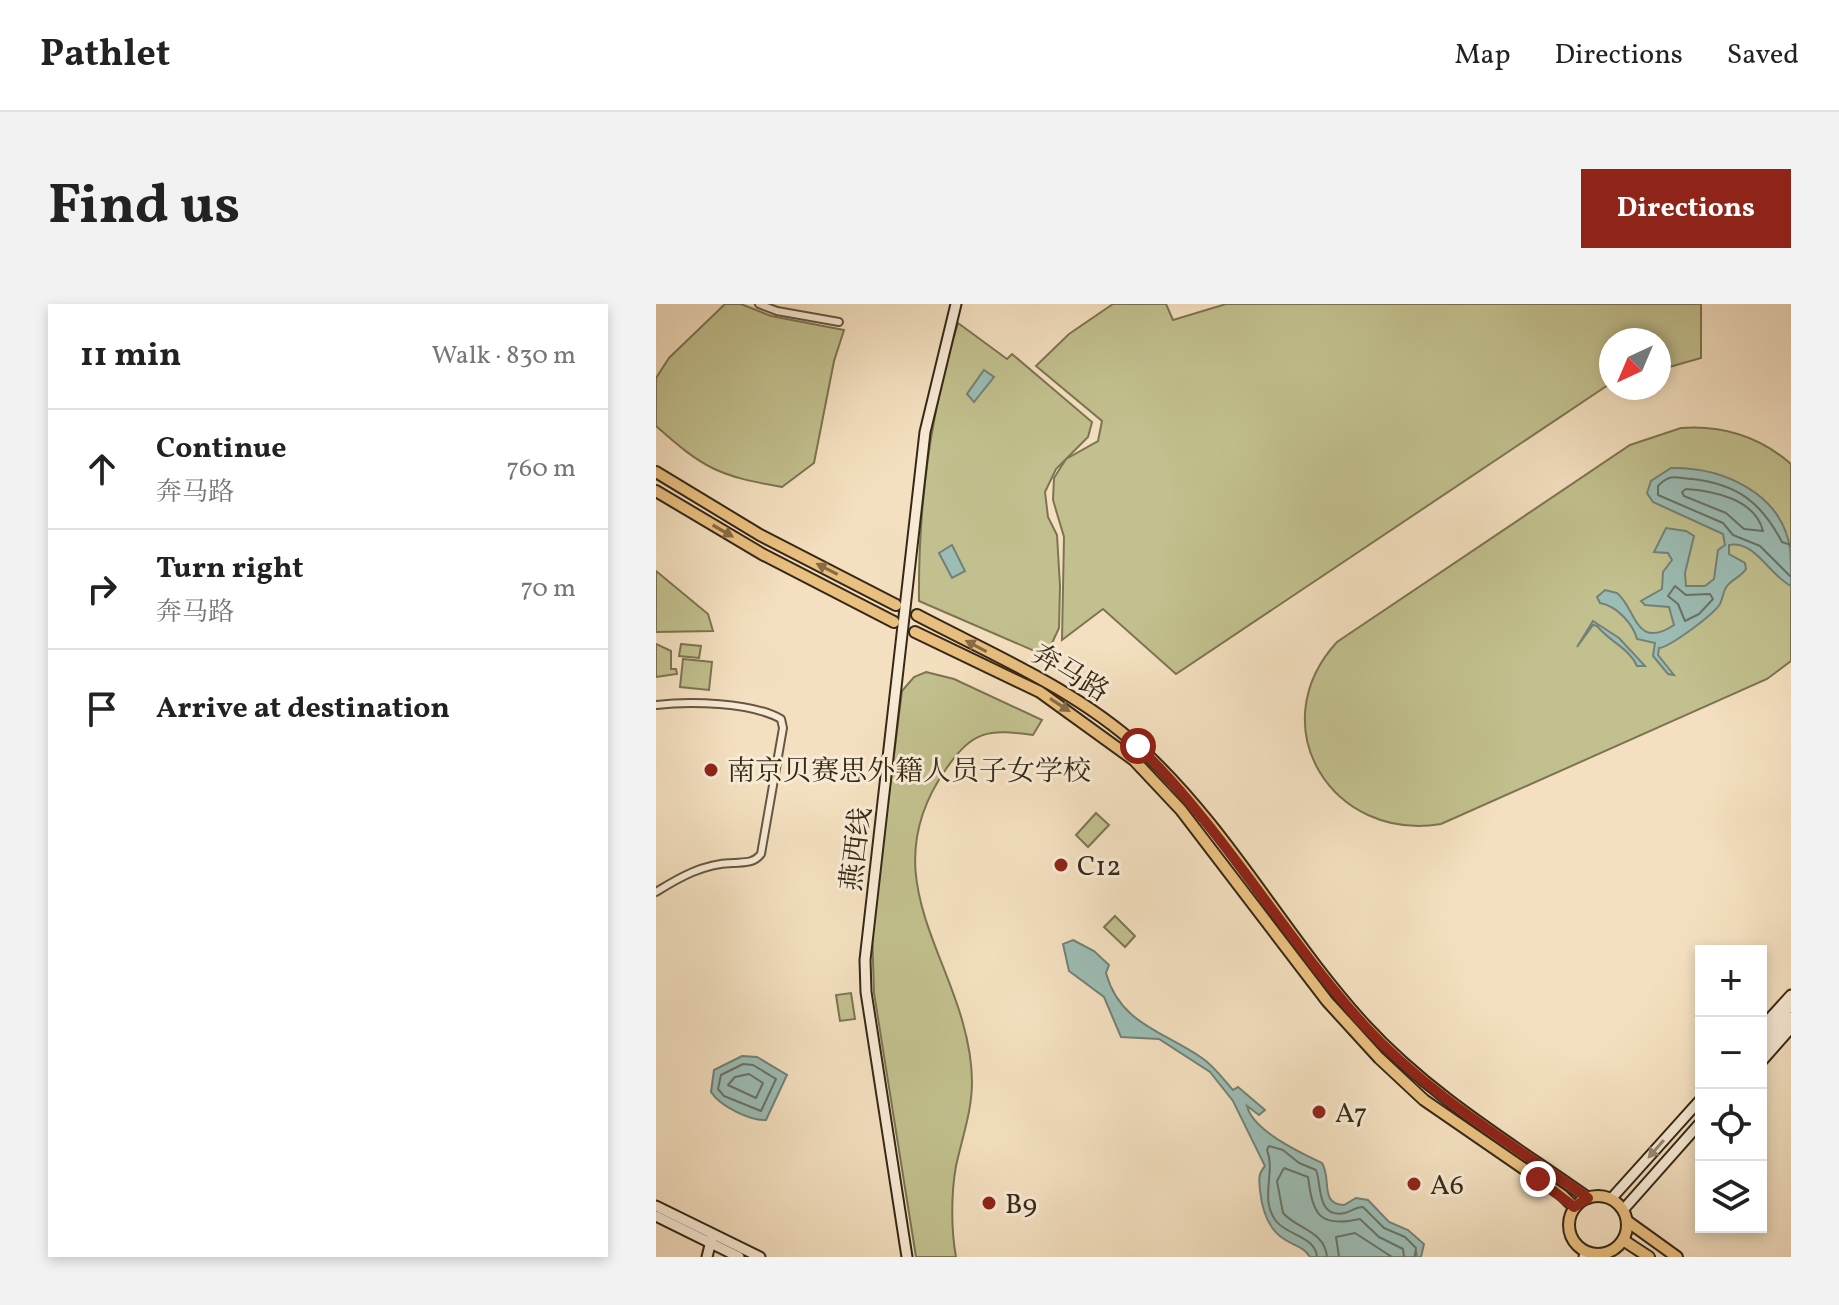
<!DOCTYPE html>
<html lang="en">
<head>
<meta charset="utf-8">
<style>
	body { margin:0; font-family:Vollkorn,"Noto Serif SC",serif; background:#f2f2f2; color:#222 }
	.controls { position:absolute; right:24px; bottom:24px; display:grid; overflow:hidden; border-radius:0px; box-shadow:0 4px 12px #0003 }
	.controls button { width:72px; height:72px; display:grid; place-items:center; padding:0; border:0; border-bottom:2px solid #e0e0e0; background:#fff; color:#222; font:40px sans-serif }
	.compass { position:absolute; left:943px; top:24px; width:72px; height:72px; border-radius:50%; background:#fff; box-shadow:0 4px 12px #0003; rotate:224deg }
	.stop { position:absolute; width:24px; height:24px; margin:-18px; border:6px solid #8f2418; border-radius:50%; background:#fff }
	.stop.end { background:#8f2418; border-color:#fff; box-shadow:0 2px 8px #0008 }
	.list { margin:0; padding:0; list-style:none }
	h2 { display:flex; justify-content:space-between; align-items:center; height:104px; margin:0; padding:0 32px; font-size:34px }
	h2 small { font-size:26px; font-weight:400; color:#767676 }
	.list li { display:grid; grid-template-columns:52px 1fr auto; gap:24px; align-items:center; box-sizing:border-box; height:120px; padding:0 32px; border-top:2px solid #e0e0e0 }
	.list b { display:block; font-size:30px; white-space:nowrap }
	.list p { margin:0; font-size:26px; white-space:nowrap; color:#767676 }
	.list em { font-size:26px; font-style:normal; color:#767676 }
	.icon { flex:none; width:44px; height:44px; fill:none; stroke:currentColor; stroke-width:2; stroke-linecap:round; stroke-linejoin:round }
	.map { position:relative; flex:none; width:1135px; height:953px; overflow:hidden; border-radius:0px }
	header { display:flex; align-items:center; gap:48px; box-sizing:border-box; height:112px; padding:0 40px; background:#fff; border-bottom:2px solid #e0e0e0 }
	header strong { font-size:38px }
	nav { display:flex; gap:44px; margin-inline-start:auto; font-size:28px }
	.intro { display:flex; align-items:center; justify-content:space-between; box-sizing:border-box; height:192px; padding:0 48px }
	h1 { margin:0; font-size:56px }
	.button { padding:20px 36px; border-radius:0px; background:#8f2418; color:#fff; font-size:28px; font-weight:700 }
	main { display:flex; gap:48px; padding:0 48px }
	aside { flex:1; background:#fff; border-radius:0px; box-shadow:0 4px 12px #0003 }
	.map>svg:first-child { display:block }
	.green { fill:#c2c08e; stroke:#7c7452; stroke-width:2 }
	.water { fill:#9cbdb5; stroke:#738176; stroke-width:2 }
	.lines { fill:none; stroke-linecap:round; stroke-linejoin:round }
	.shore { stroke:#697266; stroke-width:2 }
	.street-casing { stroke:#665641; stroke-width:10 }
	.secondary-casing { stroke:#362817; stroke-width:13 }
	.primary-casing { stroke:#362817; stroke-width:14 }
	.street { stroke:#f8ebd6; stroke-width:6 }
	.secondary { stroke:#f8ebd6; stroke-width:9 }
	.primary { stroke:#eac080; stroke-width:10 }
	.oneway { fill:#876c46 }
	.oneway2 { fill:#978a76 }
	.route { stroke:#8f2418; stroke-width:10 }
	.poi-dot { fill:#8f2418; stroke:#f8ebd6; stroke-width:3 }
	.labels { text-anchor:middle; stroke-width:6; stroke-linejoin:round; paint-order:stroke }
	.street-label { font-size:28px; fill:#362817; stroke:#f8ebd6 }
	.poi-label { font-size:28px; fill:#362817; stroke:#f8ebd6; text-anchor:start }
</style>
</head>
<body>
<header>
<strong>Pathlet</strong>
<nav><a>Map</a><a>Directions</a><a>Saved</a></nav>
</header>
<div class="intro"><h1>Find us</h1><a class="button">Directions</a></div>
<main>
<aside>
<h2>11 min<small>Walk · 830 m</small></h2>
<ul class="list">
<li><svg class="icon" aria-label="ahead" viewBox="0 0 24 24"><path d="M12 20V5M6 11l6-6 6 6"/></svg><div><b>Continue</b><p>奔马路</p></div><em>760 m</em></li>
<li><svg class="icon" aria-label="right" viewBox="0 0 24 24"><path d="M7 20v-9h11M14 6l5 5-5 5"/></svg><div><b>Turn right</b><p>奔马路</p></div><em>70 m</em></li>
<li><svg class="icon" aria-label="arrive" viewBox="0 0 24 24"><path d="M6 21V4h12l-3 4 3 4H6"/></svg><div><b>Arrive at destination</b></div></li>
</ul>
</aside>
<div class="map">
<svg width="1135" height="953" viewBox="0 0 1135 953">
	<rect width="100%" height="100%" fill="#f4e0c0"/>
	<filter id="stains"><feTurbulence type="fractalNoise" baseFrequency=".0025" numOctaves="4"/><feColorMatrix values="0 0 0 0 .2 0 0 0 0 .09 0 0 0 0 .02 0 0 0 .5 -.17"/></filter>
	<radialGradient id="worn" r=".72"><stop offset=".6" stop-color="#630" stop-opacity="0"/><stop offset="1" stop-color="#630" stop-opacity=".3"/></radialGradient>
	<!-- green -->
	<g class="green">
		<path d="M69,0H85L115,12L188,26L178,57L158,159L126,183C63,172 48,165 0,122V74L13,54Z"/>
		<path d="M457,0H510L517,16L570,0H1045V54L1003,66V36H955V79L520,370L447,305L406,336L408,233L397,196L398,174L410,155L442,137L446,117L380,62L413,30Z"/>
		<path d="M302,19L351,55L356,50L436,118L432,133L400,165L389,188L392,213L401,231L404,282L403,324L390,352L263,297C262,202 274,110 302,19Z"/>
		<path d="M1025,124C1066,121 1104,133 1135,160V357L1111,375L785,520C676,538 604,422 681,338L974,141Z"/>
		<path d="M0,267L52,310L57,327L0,328Z"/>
		<path d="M0,340L15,347V365H20L21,370L0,373Z"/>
		<path d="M25,340L45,342L43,354L23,352Z"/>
		<path d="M27,355L56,358L53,386L24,383Z"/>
		<path d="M270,368L298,375L386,416L377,431C332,425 317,426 290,465C208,582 315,663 316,778C316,807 306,834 300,862C295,889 295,926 300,953H260L218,689L216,625L246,387L258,373Z"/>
		<path d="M440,509L453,521L432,543L420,531Z"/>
		<path d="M459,612L479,632L469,643L448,623Z"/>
		<path d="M195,689L199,715L184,717L180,691Z"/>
	</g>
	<!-- water -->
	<g class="water">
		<path d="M328,66L338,73L318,98L311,90Z"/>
		<path d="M1015,164C1065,163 1125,188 1134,244C1135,256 1135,269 1135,282C1113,271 1099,236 1073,241V250L1089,259L1090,265C1085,273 1076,275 1071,282C1067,287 1067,294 1064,300C1057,311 1014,343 1003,344L1002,351L1018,371L1012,370L997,352L999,339L981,335C977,320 961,302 944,299L941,293L949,286L961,289C980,304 979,347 1018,321L1013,303L989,301L985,297L1006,285L1007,268L1016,256L1012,249L998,248L1010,224L1030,227L1038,232L1029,269L1030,282H1049L1058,275L1062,246L1069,241L1067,230L997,198L991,189L995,177Z"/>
		<path d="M296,241L309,267L296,274L283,249Z"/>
		<path d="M937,317L963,334L989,362H981C973,344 954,338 941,322L937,321L921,343Z"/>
		<path d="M417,636L438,647L453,661L450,669C464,720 507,727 546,754C558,762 568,776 577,786L582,783L609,806L603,811L591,802C597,827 645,849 666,859C676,875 663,900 688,901L700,894L712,896L733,918L752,926L768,940L765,953H761L760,947L758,953H654C647,942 638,942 628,935C612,925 606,906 604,886C603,876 602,870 609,862L577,797L554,768L503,735L465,733L448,693L413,667L407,640Z"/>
		<path d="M86,752L101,753L131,771L110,816C94,817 64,802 55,788L58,766Z"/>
	</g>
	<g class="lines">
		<!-- shore -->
		<g class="shore">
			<path d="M1030,185C1058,187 1099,195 1107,227L1088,225L1070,209L1028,192L1026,188Z"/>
			<path d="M1135,241L1126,238C1105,198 1081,180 1036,175C1020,174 1014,169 1002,182V191L1067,219L1077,231L1104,242L1135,273"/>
			<path d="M1019,282L1030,291L1054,290L1057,295L1043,310L1029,317L1022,300L1012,292Z"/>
			<path d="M87,760L97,761L120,775L105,807L68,792L62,785L65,771Z"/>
			<path d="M93,770L107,779L100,794L72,781L79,773Z"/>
			<path d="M661,953C659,932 632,932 620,917C603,895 620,868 611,846L613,842L627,846L643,859L660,866C666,881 660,915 689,909C696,907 700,903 707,903L728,924L749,933L760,944L759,953"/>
			<path d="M671,953C669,927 641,925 627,909L621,877L628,864L652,873C657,911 663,924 704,915L723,933L747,945L748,953"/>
			<path d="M683,953L680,933L699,929L736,953"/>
		</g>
		<!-- street casing -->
		<g class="street-casing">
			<g id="street">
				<path d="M103,0L121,7L183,18"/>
				<path d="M0,401C33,397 95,398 125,415L127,424L105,550C97,560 88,558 76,559C47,560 24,573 0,588"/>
			</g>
		</g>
		<!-- secondary casing -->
		<g class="secondary-casing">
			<g id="secondary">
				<path d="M1105,724L1135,691"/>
				<path d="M1105,734L1135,701"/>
				<path d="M1105,746L1135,713"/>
				<path d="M1105,758L1135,724"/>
				<path d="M955,895L1045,795"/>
				<path d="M0,902L104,953"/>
				<path d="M967,906L1045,818"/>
				<path d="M0,912L83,953"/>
				<path d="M51,953L56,933"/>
				<path d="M251,953L210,688L209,656L269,128L300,0"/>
				<path d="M928,953L931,948"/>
				<path d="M941,953L942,950"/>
			</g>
		</g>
		<!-- primary casing -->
		<g class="primary-casing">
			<g id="primary">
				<path d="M0,168L104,231L240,301"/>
				<path d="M0,187L106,250L238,318"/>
				<path d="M261,311C337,351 419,385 483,443C572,524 628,632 708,720C773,791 854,839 932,894"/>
				<path d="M259,328L384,388L478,456L525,506L671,697L723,754L768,796L906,891L918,903"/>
				<circle cx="942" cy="921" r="29"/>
				<path d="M971,917L1021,953"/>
				<path d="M967,936L993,953"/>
			</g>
		</g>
		<!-- street -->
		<use href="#street" class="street"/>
		<!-- secondary -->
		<use href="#secondary" class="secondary"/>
		<!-- primary -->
		<use href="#primary" class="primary"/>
	</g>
	<!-- one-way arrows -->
	<defs><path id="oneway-solid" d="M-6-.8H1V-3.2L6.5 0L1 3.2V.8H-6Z" transform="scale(2)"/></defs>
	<g class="oneway">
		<use href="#oneway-solid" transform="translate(67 227) rotate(30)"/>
		<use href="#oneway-solid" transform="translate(171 265) rotate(-153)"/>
		<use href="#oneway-solid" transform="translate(320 342) rotate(-152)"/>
		<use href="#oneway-solid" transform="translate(404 401) rotate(33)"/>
	</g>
	<use class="oneway2" href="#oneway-solid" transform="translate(1000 845) rotate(131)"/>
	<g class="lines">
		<!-- route -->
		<path class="route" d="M482,442C568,526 627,631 707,720C772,791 854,839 932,894L918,903L882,875"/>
	</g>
	<!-- markers -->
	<g class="poi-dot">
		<circle cx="55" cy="466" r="8"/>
		<circle cx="405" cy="561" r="8"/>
		<circle cx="663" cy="808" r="8"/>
		<circle cx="758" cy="880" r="8"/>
		<circle cx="333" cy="899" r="8"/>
	</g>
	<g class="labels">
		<!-- street labels -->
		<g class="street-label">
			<text transform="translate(415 368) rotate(31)" y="10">奔马路</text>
			<text transform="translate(199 545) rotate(-83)" y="10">燕西线</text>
		</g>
		<!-- poi labels -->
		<g class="poi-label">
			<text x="71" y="476">南京贝赛思外籍人员子女学校</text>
			<text x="421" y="571">C12</text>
			<text x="679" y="818">A7</text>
			<text x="774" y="890">A6</text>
			<text x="349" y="909">B9</text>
		</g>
	</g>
	<rect width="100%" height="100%" filter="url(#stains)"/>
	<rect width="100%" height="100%" fill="url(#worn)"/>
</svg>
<div class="controls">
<button>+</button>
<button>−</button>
<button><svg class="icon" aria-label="locate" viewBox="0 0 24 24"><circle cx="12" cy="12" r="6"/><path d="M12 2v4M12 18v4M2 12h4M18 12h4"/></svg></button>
<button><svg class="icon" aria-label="layers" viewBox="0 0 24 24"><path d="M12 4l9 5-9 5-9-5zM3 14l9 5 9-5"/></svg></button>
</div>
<svg class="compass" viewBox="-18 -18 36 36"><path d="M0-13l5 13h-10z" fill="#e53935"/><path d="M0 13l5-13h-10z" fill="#767676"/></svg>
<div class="stop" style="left:482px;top:442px"></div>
<div class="stop end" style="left:882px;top:875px"></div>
</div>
</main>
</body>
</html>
